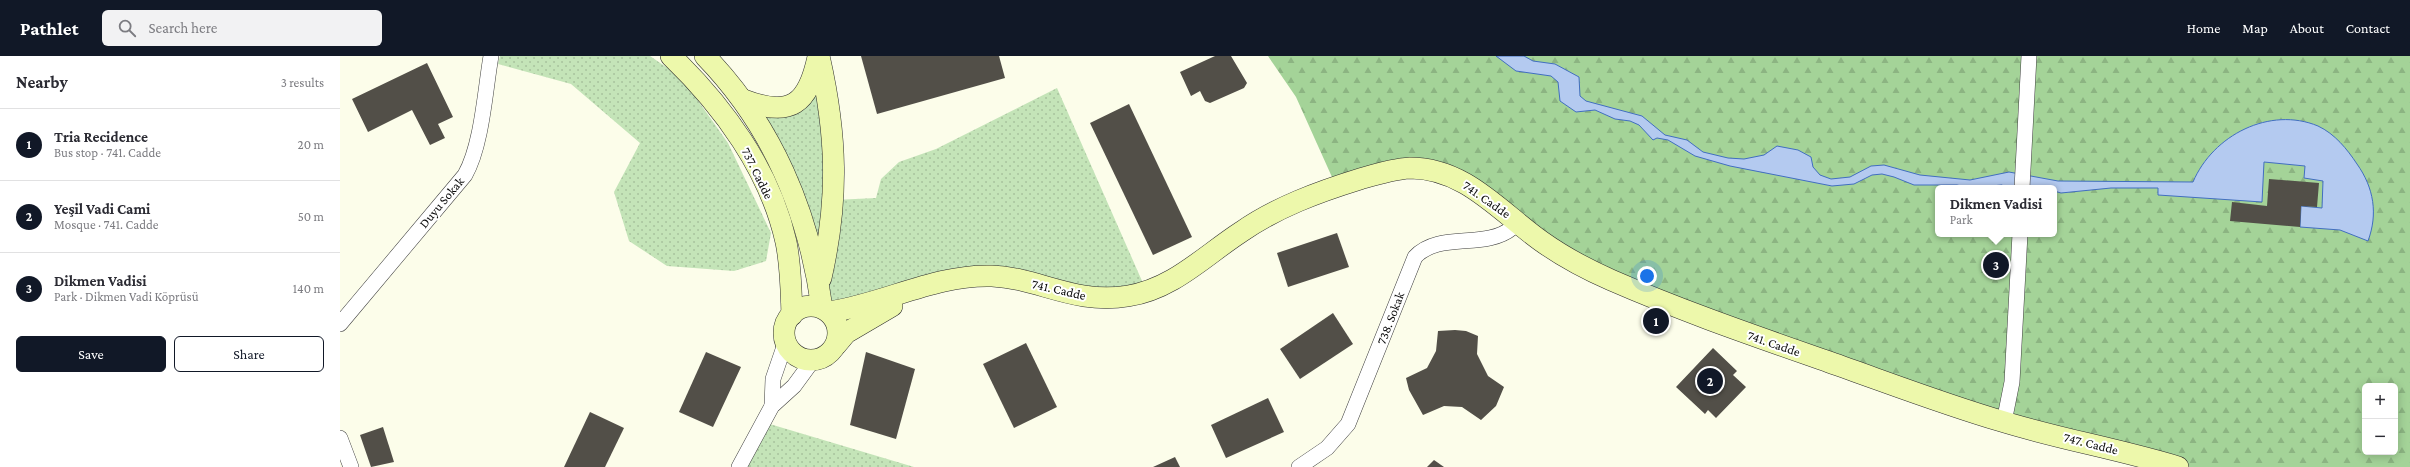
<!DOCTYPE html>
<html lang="en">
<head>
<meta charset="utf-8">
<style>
	body { margin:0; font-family:"Crimson Pro",serif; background:#f2f2f3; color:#2b2b33 }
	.controls { position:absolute; right:12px; bottom:12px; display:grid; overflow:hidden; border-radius:6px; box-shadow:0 2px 10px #0003 }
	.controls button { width:36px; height:36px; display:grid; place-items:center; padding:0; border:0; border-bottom:1px solid #e1e1e2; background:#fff; color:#2b2b33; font:20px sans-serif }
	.you { position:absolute; left:1307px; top:220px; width:14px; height:14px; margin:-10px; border:3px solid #fff; border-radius:50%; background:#1a73e8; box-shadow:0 0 0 6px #1a73e833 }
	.badge { display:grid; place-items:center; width:26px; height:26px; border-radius:50%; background:#111827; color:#fff; font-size:13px; font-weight:700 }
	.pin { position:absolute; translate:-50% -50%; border:2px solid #fff; box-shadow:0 1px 4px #0006 }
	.popup { position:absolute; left:1595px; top:129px; width:122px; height:52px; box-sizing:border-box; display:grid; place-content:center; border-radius:6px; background:#fff; filter:drop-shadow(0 1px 3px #0005); font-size:13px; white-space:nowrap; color:#7c7c81 }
	.popup b { font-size:15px; color:#2b2b33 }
	.popup::after { content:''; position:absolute; left:50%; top:100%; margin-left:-8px; border:8px solid transparent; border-top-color:#fff }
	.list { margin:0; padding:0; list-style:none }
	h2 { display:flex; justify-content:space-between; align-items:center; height:52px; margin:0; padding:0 16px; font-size:17px }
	h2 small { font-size:13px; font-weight:400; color:#7c7c81 }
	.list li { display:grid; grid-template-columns:26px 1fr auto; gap:12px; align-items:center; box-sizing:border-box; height:72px; padding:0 16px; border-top:1px solid #e1e1e2 }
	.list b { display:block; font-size:15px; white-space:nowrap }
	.list p { margin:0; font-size:13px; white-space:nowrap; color:#7c7c81 }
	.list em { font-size:13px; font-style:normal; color:#7c7c81 }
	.actions { display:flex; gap:8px; padding:12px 16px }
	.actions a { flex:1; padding:9px 0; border:1px solid #111827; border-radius:6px; text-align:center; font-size:14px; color:#111827 }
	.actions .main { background:#111827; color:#fff }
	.icon { flex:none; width:22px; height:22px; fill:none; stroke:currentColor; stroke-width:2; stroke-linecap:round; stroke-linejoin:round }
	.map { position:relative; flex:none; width:2070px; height:411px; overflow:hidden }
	header { display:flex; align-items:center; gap:24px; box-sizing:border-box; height:56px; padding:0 20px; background:#111827; color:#fff }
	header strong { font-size:19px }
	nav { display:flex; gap:22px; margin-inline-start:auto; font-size:14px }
	.search { width:280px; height:36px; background:#f2f2f3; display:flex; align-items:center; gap:10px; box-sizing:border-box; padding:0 14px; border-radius:6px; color:#7c7c81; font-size:15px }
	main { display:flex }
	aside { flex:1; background:#fff }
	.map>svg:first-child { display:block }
	.green { fill:url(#green-dots) }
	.forest { fill:url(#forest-firs); fill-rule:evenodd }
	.water { fill:#b4caf0; stroke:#416ec0 }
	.building { fill:#524f48 }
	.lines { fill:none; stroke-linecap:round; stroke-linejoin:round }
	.street-casing { stroke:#3e3e3e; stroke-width:16 }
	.secondary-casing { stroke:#2d2d2d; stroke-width:22 }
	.street { stroke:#fff; stroke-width:15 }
	.secondary { stroke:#edf8ab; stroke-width:21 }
	.labels { text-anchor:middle; stroke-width:4; stroke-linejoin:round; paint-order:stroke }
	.street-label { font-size:13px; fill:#0b0b0b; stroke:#fff }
</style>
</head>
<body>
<header>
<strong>Pathlet</strong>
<div class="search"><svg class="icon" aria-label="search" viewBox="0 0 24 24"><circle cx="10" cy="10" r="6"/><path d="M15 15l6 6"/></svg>Search here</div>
<nav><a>Home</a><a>Map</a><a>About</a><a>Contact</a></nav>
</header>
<main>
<aside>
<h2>Nearby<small>3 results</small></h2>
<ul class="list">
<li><span class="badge">1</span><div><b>Tria Recidence</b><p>Bus stop · 741. Cadde</p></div><em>20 m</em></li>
<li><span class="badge">2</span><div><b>Yeşil Vadi Cami</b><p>Mosque · 741. Cadde</p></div><em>50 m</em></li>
<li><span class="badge">3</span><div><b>Dikmen Vadisi</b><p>Park · Dikmen Vadi Köprüsü</p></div><em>140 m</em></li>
</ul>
<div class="actions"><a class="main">Save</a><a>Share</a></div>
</aside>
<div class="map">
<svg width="2070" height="411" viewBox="0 0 2070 411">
	<defs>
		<pattern id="green-dots" width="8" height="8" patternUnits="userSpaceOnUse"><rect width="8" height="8" fill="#c4e4b8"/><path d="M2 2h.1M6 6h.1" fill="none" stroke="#a7c29d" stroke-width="1.8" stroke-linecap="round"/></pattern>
		<pattern id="forest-firs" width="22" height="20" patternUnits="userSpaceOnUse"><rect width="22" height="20" fill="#a4d398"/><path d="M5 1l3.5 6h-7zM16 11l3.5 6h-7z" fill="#8cb482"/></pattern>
	</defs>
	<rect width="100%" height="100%" fill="#fcfdea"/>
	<!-- green -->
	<g class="green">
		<path d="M160,0H310L342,22L388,87L431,177L426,205L394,215L327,210L289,185L274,136L300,87L231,28L158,8Z"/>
		<path d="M478,0L494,144L536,142L541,123L559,106L596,93L717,32L806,234L789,240L655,220L489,256L422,51L451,49Z"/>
		<path d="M423,366L574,411H399Z"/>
	</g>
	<!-- forest -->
	<path class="forest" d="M928,0H2070V411H1838L1329,249L1103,117L996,130L956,41ZM1598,132H1714V178H1598ZM2025,330H2055V396H2025Z"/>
	<!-- water -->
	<path class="water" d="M1156,0H1184L1193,5L1215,8L1239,21L1240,40L1246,45L1302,60L1325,79L1347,84L1363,96L1388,102L1404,103L1424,99L1437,90L1458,94L1471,101L1473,111L1480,119L1491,123L1510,121L1531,110L1544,109L1580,119L1630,124L1669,116L1718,125L1853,126C1873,79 1930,50 1978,70C1995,78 2007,93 2017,108C2034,132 2038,158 2028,185L2000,174L1960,171L1961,150L1982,152L1983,125L1964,122L1965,110L1924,106L1922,146L1818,139V132H1771L1721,137L1714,135V132H1686L1677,130L1666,132L1662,129L1629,132L1617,129H1574L1554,121L1542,118L1532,119L1514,128L1492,130L1390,110L1355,100L1328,84L1317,82L1313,84L1299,69L1290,65L1275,63L1255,54L1236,56L1220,45L1218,26L1211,20L1176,15Z"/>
	<!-- building -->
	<g class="building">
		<path d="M521,0H659L665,22L537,58Z"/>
		<path d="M875,0H891L907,27L904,32L870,47L865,45L860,35L851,40L840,16Z"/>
		<path d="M87,7L113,61L98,68L105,82L90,89L72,54L28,76L12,43Z"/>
		<path d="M789,48L852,181L813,199L750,67Z"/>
		<path d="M1929,123L1979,127L1977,151L1961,150L1960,171L1890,165L1892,146L1927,150Z"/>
		<path d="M997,177L1009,211L948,231L937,197Z"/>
		<path d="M993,257L1013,288L960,323L940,293Z"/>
		<path d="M1115,274L1126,275L1138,280L1137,298L1148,320L1164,331L1156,350L1141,364L1122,351L1104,350L1083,359L1069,334L1066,322L1087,312L1096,295L1098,275Z"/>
		<path d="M686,287L717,351L674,372L643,308Z"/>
		<path d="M1373,292L1397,315L1393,319L1406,331L1376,362L1368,354L1365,358L1336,331Z"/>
		<path d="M366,296L401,311L373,371L339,356Z"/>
		<path d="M526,296L575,313L556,383L510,369Z"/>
		<path d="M928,342L944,376L886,402L871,369Z"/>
		<path d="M250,356L284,372L265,411H224Z"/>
		<path d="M43,371L54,406L31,411L20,379Z"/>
		<path d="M835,401L840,411H813Z"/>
		<path d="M1094,404L1104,411H1087Z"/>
	</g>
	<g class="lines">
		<!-- street casing -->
		<g class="street-casing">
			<g id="street">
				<path d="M1682,132L1689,0"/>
				<path d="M0,268L125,119C142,89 145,35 151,0"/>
				<path d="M432,350L433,323L446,285"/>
				<path d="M1664,366L1672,326L1680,178"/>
				<path d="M0,382L11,411"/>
				<path d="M399,411L432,350L454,330L473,304"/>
				<path d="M959,411L987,392L1008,368L1075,201C1099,175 1145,194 1172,172L1175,163"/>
			</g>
		</g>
		<!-- secondary casing -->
		<g class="secondary-casing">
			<g id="secondary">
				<path d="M331,0C383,50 430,114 446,186C451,210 451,234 452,259"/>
				<path d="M365,0C432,69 469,157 482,252"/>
				<path d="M479,0C497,79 499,143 481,222"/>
				<path d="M404,44C451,62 468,48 478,1"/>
				<circle cx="471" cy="277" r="27"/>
				<path d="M489,256C544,248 596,218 652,220C699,222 735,249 788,240C833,233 864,200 901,176C937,151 978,136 1020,123C1037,118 1053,113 1070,112C1125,112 1159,155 1201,185C1222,200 1246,213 1271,224C1342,255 1415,280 1489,306C1546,326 1603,348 1661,365C1719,383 1779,393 1838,411"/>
				<path d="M496,289L506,277L552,250"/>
			</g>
		</g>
		<!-- street -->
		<use href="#street" class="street"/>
		<!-- secondary -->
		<use href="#secondary" class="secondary"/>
	</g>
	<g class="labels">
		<!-- street labels -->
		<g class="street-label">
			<text transform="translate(418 117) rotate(64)" y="5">737. Cadde</text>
			<text transform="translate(1147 143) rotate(35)" y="5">741. Cadde</text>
			<text transform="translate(101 146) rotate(-50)" y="5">Duyu Sokak</text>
			<text transform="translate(719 233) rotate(13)" y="5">741. Cadde</text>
			<text transform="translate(1050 262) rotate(-69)" y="5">738. Sokak</text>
			<text transform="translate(1434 287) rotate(19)" y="5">741. Cadde</text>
			<text transform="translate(1751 387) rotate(14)" y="5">747. Cadde</text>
		</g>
	</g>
</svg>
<div class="controls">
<button>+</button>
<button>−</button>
</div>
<div class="you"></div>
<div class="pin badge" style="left:1316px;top:265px">1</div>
<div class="pin badge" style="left:1370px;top:325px">2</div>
<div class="pin badge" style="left:1656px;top:209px">3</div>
<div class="popup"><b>Dikmen Vadisi</b>Park</div>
</div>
</main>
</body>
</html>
